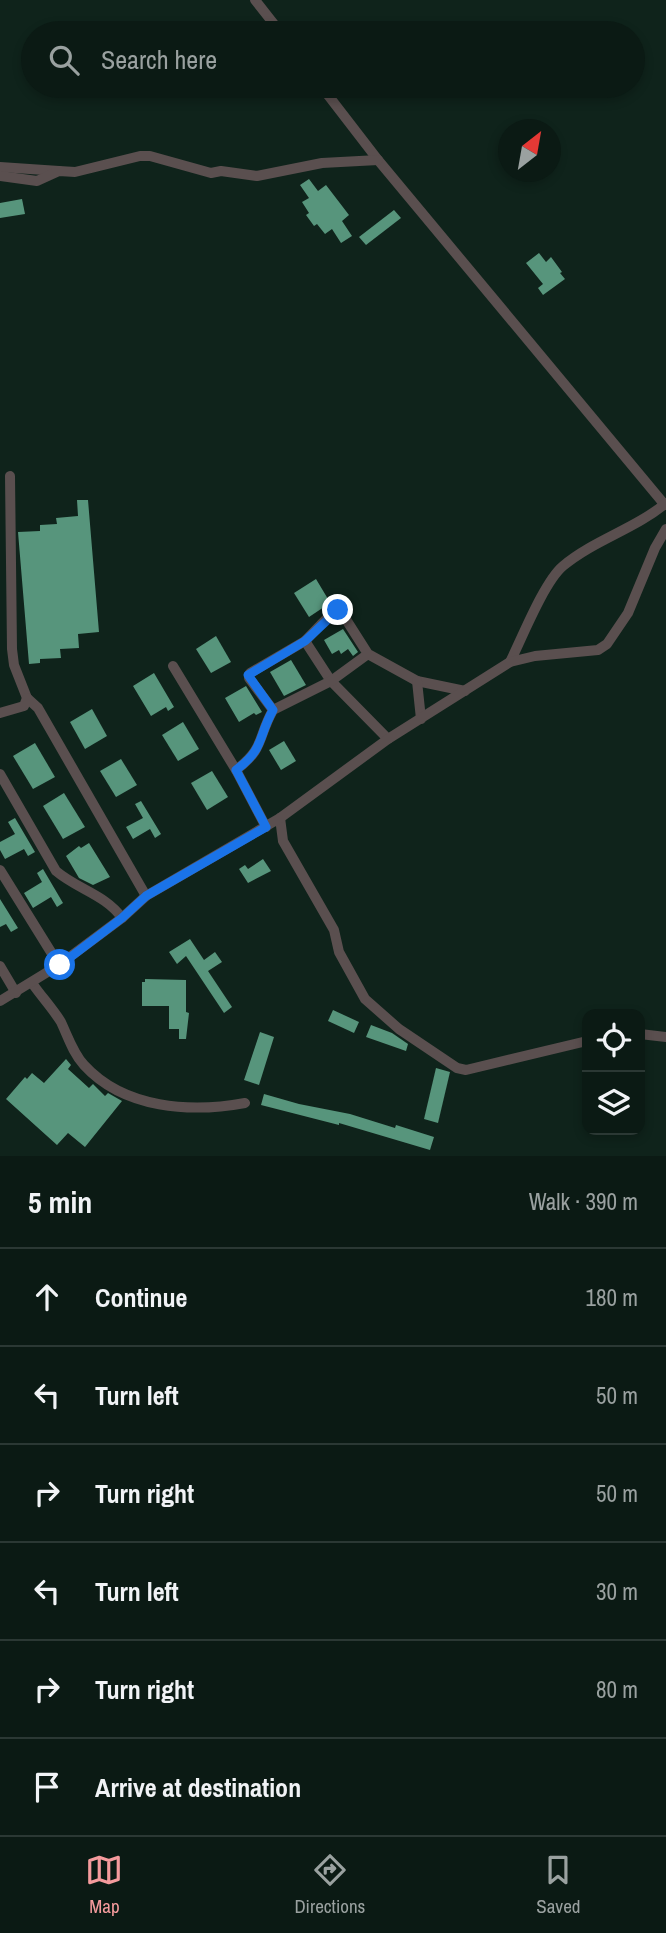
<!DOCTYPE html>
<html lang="en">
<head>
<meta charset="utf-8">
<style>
	body { margin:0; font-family:"Archivo Narrow",sans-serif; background:#192722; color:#f1f3f6 }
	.controls { position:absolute; right:21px; bottom:21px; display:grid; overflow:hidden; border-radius:14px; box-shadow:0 4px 10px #0003 }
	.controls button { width:63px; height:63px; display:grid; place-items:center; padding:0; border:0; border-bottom:2px solid #2b3834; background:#0b1a14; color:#f1f3f6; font:35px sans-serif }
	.compass { position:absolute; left:498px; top:119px; width:63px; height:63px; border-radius:50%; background:#0b1a14; box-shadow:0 4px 10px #0003; rotate:31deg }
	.stop { position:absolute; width:21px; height:21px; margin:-16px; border:5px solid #1a73e8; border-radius:50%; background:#fff }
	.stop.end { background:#1a73e8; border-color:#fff; box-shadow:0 2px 7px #0008 }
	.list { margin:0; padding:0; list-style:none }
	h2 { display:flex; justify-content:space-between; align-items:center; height:91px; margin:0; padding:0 28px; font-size:30px }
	h2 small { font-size:23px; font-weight:400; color:#9aa1a0 }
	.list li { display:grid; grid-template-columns:46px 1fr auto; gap:21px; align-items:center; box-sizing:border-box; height:98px; padding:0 28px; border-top:2px solid #2b3834 }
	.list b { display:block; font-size:26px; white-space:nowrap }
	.list em { font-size:23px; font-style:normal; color:#9aa1a0 }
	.icon { flex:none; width:38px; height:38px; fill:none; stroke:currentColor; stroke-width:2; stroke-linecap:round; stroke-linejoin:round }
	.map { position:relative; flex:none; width:666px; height:1156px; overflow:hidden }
	.search { position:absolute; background:#0b1a14; box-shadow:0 4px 10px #0003; left:21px; right:21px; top:21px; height:77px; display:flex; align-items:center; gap:18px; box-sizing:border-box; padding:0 24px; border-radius:38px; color:#9aa1a0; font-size:26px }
	.sheet { height:679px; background:#0b1a14 }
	nav { display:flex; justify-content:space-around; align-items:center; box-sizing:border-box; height:98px; border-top:2px solid #2b3834; background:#0b1a14; font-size:19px; color:#9aa1a0 }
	nav a { display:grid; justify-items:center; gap:4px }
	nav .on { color:#f59b9d }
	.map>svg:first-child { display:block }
	.building { fill:#57957c }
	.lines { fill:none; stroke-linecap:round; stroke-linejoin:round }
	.street { stroke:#5a4f4f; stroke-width:10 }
	.route { stroke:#1a73e8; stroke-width:9 }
</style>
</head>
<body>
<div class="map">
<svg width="666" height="1156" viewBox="0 0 666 1156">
	<rect width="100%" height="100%" fill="#0f231b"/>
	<!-- building -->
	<g class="building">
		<path d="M309,179L318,191L326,185L349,215L342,221L352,236L341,243L332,229L325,234L317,224L314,226L306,215L309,213L302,202L309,198L300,185Z"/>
		<path d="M22,199L25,214L0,218V203Z"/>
		<path d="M394,210L401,218L366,245L359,237Z"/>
		<path d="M539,253L546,262L551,257L562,272L560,273L565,279L543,295L538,288L543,284L526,263Z"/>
		<path d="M77,500H88L99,632L78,634L79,648L60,649L61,658L40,659V663L29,664L18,532L40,531V525L57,524L56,518L78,516Z"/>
		<path d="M316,579L331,604L325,609L324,607L309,617L294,593Z"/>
		<path d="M343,629L358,652L353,656L348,649L341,654L339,650L332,654L324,640Z"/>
		<path d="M216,636L231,662L211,673L196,649Z"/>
		<path d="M291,660L306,685L284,696L270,672Z"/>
		<path d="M154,673L174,707L168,711L166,707L151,716L133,686Z"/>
		<path d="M246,686L262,712L256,715L254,713L239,722L225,698Z"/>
		<path d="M92,709L107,736L85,749L70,722Z"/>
		<path d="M183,722L199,749L178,761L162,735Z"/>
		<path d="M284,741L296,761L281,770L269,750Z"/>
		<path d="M35,743L55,777L33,789L13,756Z"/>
		<path d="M121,759L137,785L116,797L100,771Z"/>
		<path d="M212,771L228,797L207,810L191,783Z"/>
		<path d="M64,793L85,827L63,839L43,806Z"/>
		<path d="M141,801L161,834L155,838L150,829L133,839L126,827L143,818L135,804Z"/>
		<path d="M15,818L35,852L28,856L24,849L5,859L0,850V842L15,834L8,822Z"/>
		<path d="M89,843L110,877L93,885L79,878L66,856L79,846L81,848Z"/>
		<path d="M263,859L271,871L248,883L239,869L245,865L248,869Z"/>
		<path d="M43,869L63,903L57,907L51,897L33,908L24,893L42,882L37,873Z"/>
		<path d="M0,899L18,928L11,932L6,924L0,927Z"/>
		<path d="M190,939L204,960L215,952L222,962L208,971L232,1007L224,1013L186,956L177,964L169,952Z"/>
		<path d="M145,979L186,980V1012L189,1013L186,1039H179V1029H169V1006H142V982H145Z"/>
		<path d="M333,1010L359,1022L354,1033L328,1021Z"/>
		<path d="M371,1025L392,1033L408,1044L406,1051L366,1037Z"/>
		<path d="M260,1032L274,1037L259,1085L244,1080Z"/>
		<path d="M66,1059L71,1065L68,1069L89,1088L93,1084L105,1096L108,1093L122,1101L85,1147L68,1133L57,1145L6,1099L25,1077L27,1079L32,1073L44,1083Z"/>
		<path d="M436,1068L450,1072L438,1123L424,1119Z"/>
		<path d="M264,1094L299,1104L350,1114L395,1128L396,1125L434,1137L430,1150L339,1123V1125L261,1105Z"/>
	</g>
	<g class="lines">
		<!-- street -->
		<g class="street">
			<path d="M255,0L281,33"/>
			<path d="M321,86L378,160L665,505"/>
			<path d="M0,167L59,171"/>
			<path d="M0,176L37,181L59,171L75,172L140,156H150L211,173L221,171L257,176L322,163L378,160"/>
			<path d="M10,476L12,649L14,665L27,698"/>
			<path d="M305,641L331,681L388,739"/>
			<path d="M368,654L331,681L273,710L249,678L250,673L305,641L335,610H340L368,654L417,681L465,691"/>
			<path d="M510,662C522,638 544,582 563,566C594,540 635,529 666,503"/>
			<path d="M173,666L236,770L266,827"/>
			<path d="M417,681L421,719"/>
			<path d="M0,713L24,706L27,698L38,708L146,896"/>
			<path d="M236,770C265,748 257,739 273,710"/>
			<path d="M0,774L56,871C77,889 106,895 122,918"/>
			<path d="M280,818L283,841L334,930L339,952L365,999L399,1029L457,1068L466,1070L587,1041"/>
			<path d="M0,870L59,965"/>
			<path d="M0,966L16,993"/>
			<path d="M32,983C41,996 53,1009 61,1022C68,1037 73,1053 84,1065C124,1109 191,1113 245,1103"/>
			<path d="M0,1001L59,965L122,918L146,896L280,818L388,739L510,662L535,656L598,650L607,644L628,613L655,548L666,529"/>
			<path d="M640,1034L666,1037"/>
		</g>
	</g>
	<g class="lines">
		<!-- route -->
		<path class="route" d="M60,965L122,918L146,896L266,827L236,770C265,748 257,739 273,710L248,675L305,641L338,610"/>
	</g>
</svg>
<div class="controls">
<button><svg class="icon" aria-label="locate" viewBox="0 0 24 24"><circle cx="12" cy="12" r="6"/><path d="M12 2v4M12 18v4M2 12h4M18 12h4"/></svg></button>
<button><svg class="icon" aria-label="layers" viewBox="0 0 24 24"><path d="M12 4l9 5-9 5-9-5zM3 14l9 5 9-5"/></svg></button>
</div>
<svg class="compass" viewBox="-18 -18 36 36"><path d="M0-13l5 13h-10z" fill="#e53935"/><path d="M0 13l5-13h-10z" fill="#9aa1a0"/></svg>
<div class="stop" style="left:60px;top:965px"></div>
<div class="stop end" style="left:338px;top:610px"></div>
<div class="search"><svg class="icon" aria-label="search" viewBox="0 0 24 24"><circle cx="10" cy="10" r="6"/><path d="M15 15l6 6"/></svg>Search here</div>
</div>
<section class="sheet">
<h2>5 min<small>Walk · 390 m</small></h2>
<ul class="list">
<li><svg class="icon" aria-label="ahead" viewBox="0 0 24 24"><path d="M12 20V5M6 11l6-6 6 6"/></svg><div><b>Continue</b></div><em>180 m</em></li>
<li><svg class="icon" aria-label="left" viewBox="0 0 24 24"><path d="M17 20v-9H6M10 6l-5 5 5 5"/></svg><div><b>Turn left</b></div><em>50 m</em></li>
<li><svg class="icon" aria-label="right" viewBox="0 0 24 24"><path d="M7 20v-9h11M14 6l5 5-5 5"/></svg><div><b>Turn right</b></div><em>50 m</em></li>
<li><svg class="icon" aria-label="left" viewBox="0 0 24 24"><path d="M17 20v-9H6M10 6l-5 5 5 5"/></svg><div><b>Turn left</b></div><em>30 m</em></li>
<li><svg class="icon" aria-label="right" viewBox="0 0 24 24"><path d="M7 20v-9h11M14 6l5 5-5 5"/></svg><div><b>Turn right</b></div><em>80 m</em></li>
<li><svg class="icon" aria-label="arrive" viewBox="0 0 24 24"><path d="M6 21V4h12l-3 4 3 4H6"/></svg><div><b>Arrive at destination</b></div></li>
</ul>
</section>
<nav>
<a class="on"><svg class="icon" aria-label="map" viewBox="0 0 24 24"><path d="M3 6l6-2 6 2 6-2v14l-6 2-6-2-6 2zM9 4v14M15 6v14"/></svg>Map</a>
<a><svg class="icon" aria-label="directions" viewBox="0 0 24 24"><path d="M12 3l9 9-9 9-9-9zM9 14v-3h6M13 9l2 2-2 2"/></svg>Directions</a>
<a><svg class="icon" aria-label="saved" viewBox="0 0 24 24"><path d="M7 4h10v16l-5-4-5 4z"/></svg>Saved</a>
</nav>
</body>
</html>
